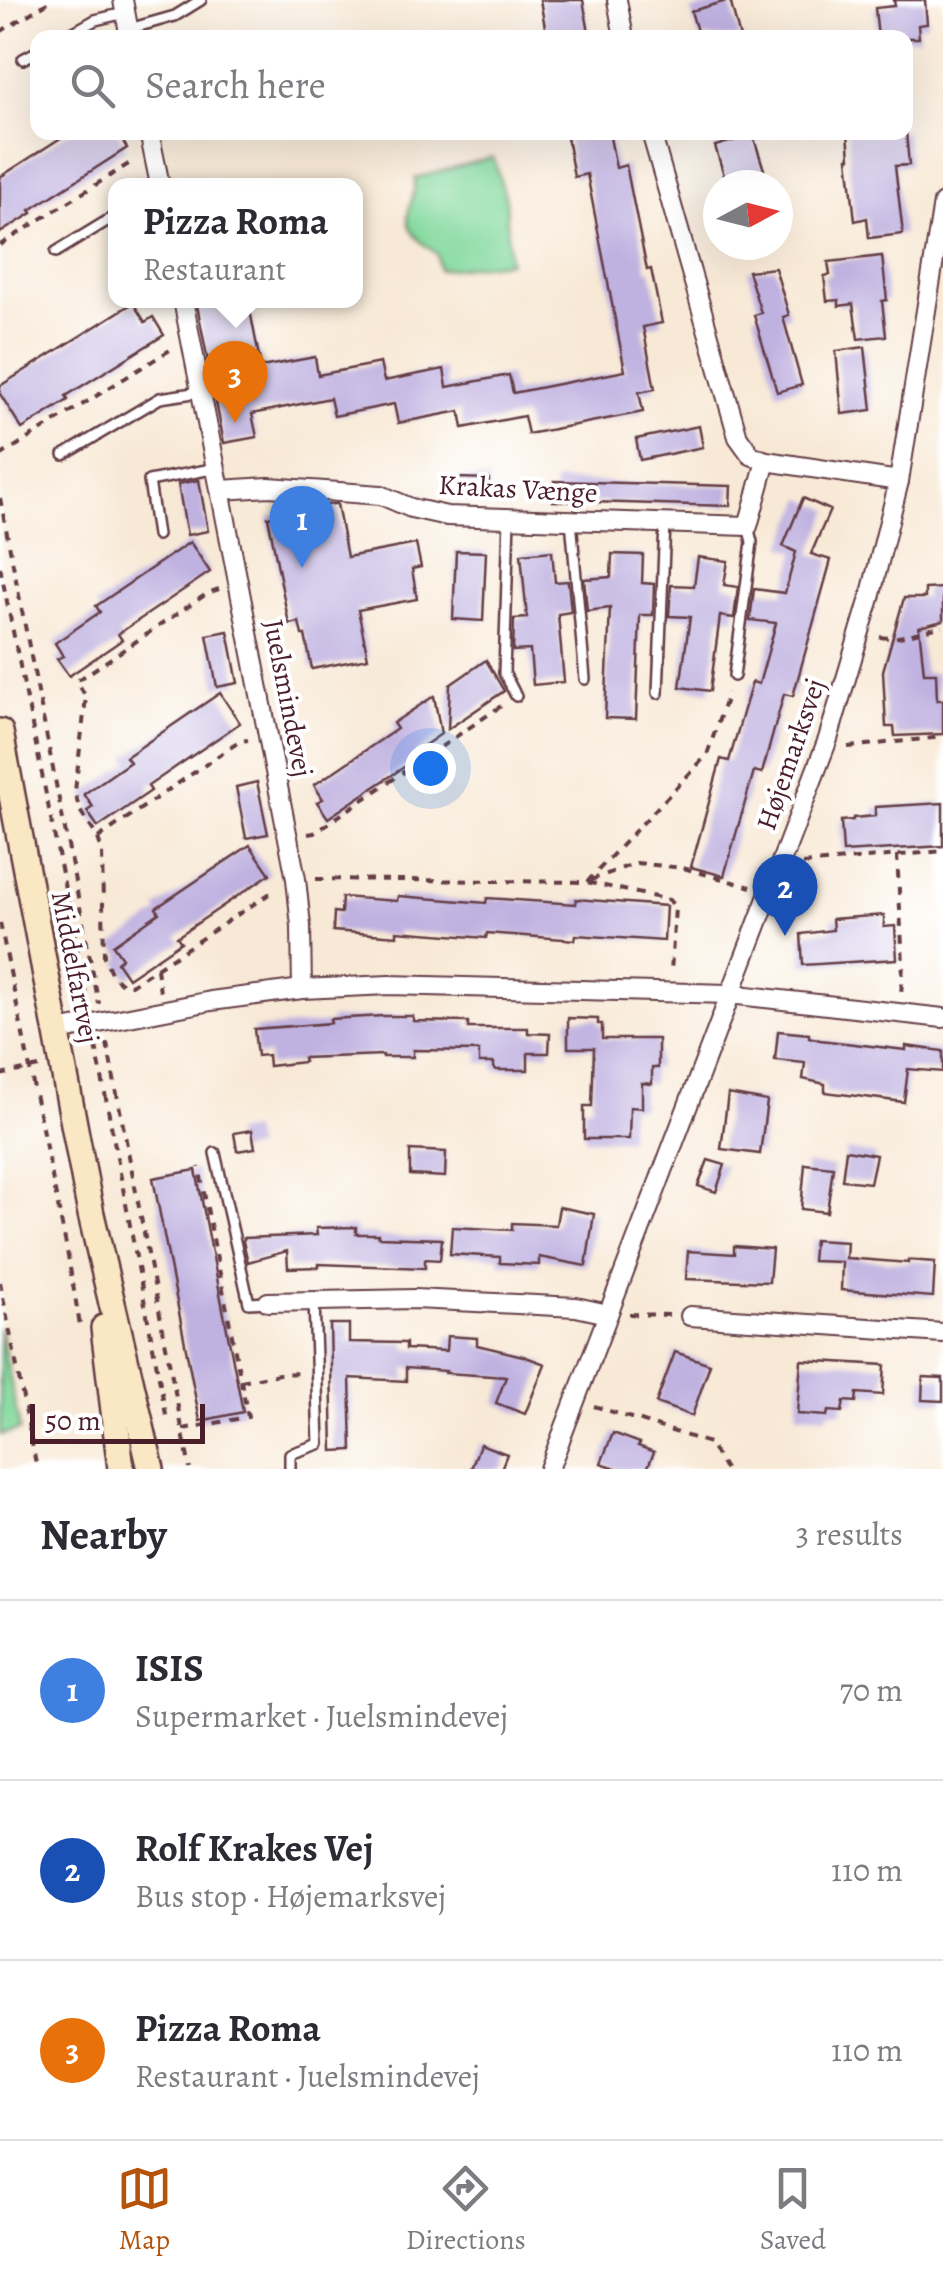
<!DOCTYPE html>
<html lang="en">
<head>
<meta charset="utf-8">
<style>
	body { margin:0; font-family:Alegreya,serif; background:#f2f2f3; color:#2b2b33 }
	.compass { position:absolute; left:703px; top:170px; width:90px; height:90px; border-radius:50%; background:#fff; box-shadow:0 10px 40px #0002; rotate:83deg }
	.scale { position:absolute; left:30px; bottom:25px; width:175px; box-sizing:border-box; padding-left:10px; border:5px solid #4a1f2b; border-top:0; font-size:28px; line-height:35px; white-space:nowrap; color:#4a1f2b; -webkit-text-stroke:8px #fff; paint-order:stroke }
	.you { position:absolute; left:430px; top:768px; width:35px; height:35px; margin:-25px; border:8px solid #fff; border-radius:50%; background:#1a73e8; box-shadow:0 0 0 15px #1a73e833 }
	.badge { display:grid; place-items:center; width:65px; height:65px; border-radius:50%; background:#b45309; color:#fff; font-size:32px; font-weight:700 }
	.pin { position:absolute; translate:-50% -82px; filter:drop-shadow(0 2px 5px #0008) }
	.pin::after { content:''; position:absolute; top:52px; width:35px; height:30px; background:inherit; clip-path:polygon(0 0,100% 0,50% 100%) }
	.popup { position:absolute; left:108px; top:178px; width:255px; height:130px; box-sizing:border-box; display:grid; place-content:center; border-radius:20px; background:#fff; filter:drop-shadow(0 2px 8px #0005); font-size:32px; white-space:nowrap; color:#7c7c81 }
	.popup b { font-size:38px; color:#2b2b33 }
	.popup::after { content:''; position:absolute; left:50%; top:100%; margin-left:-20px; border:20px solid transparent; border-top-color:#fff }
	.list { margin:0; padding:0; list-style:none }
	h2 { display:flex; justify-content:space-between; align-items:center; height:130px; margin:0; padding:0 40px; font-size:42px }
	h2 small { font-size:32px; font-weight:400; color:#7c7c81 }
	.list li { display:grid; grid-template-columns:65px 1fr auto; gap:30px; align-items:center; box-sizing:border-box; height:180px; padding:0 40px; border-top:2px solid #e1e1e2 }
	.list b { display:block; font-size:38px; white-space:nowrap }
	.list p { margin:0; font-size:32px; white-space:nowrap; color:#7c7c81 }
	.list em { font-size:32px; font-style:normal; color:#7c7c81 }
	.icon { flex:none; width:55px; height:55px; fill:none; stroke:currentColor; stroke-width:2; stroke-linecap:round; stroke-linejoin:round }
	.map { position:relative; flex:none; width:943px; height:1469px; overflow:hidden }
	.search { position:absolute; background:#fff; box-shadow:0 10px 40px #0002; left:30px; right:30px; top:30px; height:110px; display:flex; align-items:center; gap:25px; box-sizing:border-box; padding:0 35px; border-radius:20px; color:#7c7c81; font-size:38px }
	.sheet { height:670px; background:#fff }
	nav { display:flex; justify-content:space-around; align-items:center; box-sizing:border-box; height:140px; border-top:2px solid #e1e1e2; background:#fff; font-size:28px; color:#7c7c81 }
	nav a { display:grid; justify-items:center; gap:5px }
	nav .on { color:#b45309 }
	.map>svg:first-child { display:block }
	.green { fill:#81d89c; stroke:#667c64; stroke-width:2.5 }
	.building { fill:#bfb1e0 }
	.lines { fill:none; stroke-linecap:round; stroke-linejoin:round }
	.lane-casing { stroke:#643d45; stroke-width:14 }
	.street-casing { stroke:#643d45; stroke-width:22 }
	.secondary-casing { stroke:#643d45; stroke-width:30 }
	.path { stroke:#643d45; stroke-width:4; stroke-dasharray:8 8; stroke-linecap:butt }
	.lane { stroke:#fff; stroke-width:9 }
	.street { stroke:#fff; stroke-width:18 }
	.secondary { stroke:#fae7c3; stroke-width:25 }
	.labels { text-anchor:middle; stroke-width:8; stroke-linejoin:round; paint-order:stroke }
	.street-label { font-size:28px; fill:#4a1f2b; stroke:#fff }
</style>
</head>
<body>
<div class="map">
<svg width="943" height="1469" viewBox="0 0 943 1469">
	<rect width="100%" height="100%" fill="#fff"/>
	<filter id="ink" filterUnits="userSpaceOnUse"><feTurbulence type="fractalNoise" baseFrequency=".01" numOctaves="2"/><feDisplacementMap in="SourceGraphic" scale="20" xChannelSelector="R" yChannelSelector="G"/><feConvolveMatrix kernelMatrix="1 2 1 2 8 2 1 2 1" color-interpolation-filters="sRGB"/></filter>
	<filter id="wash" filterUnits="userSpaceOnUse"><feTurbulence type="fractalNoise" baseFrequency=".0048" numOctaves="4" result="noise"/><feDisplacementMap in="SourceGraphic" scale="40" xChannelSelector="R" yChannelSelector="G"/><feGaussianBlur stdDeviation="2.25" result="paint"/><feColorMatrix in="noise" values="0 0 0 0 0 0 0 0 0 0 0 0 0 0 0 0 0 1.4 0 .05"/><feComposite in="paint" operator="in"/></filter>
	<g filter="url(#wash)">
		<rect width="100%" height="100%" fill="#f8e9d6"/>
		<!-- green -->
		<g class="green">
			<path d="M493,157L506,199L509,262L439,270L437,254C422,243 403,231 409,209C412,197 416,192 415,178Z"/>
			<path d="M0,1327L20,1430L0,1435Z"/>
		</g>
		<g id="blocks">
			<!-- building -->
			<g class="building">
				<path d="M540,0H583L590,38H547Z"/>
				<path d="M730,0L740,38H699L691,11Z"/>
				<path d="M894,0H925L927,24L918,25L919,38H878L875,8L895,6Z"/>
				<path d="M70,132H117L127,148L30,210L32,213L0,233V177Z"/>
				<path d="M566,132H609L616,168L626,165L647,270L651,269L662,323L643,327L655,389L639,392L643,412L528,434L524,416L463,428L460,411L398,423L394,404L334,416L330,398L252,414L257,437L224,443L196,300H248L261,367L315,357L318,375L380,363L384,381L444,369L447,387L509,375L513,393L625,371L587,174L574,177Z"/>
				<path d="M848,132H906L909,165L895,166L903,234L869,238L867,218L855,221L848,158H850Z"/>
				<path d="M753,135L765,173L727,185L715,146Z"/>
				<path d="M882,256L887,300L882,301L886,336L858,339L853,304L839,306V300L827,301L824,276L830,275L828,262Z"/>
				<path d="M775,268L789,315L783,317L802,385L777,392L754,315L761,313L748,271Z"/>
				<path d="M133,303L145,322L153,317L164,335L66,396L68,400L22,429L0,394V386Z"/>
				<path d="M865,347L872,410L842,414L836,351Z"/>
				<path d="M699,426L703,447L640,460L636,439Z"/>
				<path d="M458,478L489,479L488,498H457Z"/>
				<path d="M199,480L208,531L187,535L178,484Z"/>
				<path d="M554,481L731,486L730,506L553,501Z"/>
				<path d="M803,498L830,510L811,554L831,560L793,696L784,694L762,773L754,771L724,876L691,867L721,759L729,761L752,682L759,684L776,623L750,620L754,589L785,593L796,552L783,546Z"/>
				<path d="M332,504H337L347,557L416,544L421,567L412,569L417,599L358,610L368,658L312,669L305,635H302L299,622L289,624L268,517Z"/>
				<path d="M190,542L210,572L118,634L122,640L69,676L57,659L63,656L55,643L100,612L96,606Z"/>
				<path d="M456,551L486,552L483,621L453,619Z"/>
				<path d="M552,551L555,582L568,581L571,612L558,614L564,682L533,685L530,650L513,651L514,619L527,618L521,554Z"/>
				<path d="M612,554L643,555L642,583L654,584L653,615H640L636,719L605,718L610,608L587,611L584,579L611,577Z"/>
				<path d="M698,557L728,561L724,585L738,587L734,618L720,616L710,691L680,687L690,617L669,616L671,585L694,586Z"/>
				<path d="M943,588V621L919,627L924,673H936L937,700H943V734L895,736L894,727H886L883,671L904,598H925V589Z"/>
				<path d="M228,631L238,683L217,687L207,635Z"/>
				<path d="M486,660L504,691L448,729L450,685Z"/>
				<path d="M220,693L240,723L148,786L151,791L98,827L87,811L93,807L84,794L130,762L126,757Z"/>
				<path d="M434,696L441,734L415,752L419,757L328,818L317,802L323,799L314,785L397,729L393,723Z"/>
				<path d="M257,782L268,834L246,838L236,787Z"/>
				<path d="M943,803V846L843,852L841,821L853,820V818L875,816V807Z"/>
				<path d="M250,845L270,874L177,937L181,942L128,978L117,962L122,958L113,945L159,913L156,908Z"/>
				<path d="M398,896L486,903L487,898L576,904V899L666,906L664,941L576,935L575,940L487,933L486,938L397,931V936L333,931L334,912L341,913L342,897L397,901Z"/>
				<path d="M884,915V927L895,926L897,959L803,965L801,934L833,930L832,919Z"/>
				<path d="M383,1016H413V1021L468,1022V1028H528V1033L550,1034L549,1053H528V1070H497L494,1068V1063H479V1051L413,1050V1057H383V1055L303,1058L304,1062L269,1066L268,1055L257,1056L254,1029L331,1023L330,1019Z"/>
				<path d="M568,1018L598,1019V1024H602V1039H658V1068H652V1084L642,1083V1108L630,1107L629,1139H584V1106H592L594,1048H568Z"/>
				<path d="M778,1031L809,1034V1037L820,1040L906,1050V1046L943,1051V1072L908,1069L904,1102L825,1092V1084L803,1079L805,1063L775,1060Z"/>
				<path d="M728,1094L767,1101L760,1154L721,1149Z"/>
				<path d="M252,1130L255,1148L237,1151L234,1133Z"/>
				<path d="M410,1150L446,1152L445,1177L410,1175Z"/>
				<path d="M846,1150L876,1155L870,1183L842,1180Z"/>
				<path d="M708,1160L725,1165L716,1192L698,1186Z"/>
				<path d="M805,1164L833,1167L827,1212L801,1209Z"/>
				<path d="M196,1170L243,1412L200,1421L153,1178Z"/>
				<path d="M559,1207L594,1214L586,1266L539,1257V1265L500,1263V1257L450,1254L452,1227L512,1230V1223L556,1225Z"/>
				<path d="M356,1227V1234H378V1237L442,1239L440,1260L425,1259V1268L319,1264V1267L288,1268L287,1251L248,1262L243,1241L244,1238L317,1235L316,1228Z"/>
				<path d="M814,1240L847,1242L846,1258L908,1263V1260L935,1262L933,1297L841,1290L842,1262L812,1261Z"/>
				<path d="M734,1246L772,1249L769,1282L686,1279L688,1251L734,1254Z"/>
				<path d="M330,1324H349V1342L406,1343V1349L446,1351L447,1336L477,1338V1345L523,1356L545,1364L525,1414L496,1403L506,1377L445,1373L446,1371L406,1368V1381L350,1378L352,1450L333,1451Z"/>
				<path d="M675,1352L710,1364L692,1416L656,1403Z"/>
				<path d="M801,1360L885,1365L883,1395L857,1393L856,1402L844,1401L842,1412L828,1411L827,1416L797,1414Z"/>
				<path d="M923,1377L943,1378V1401L922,1400Z"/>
				<path d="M613,1433L640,1443L638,1446L654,1452L647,1469H618L601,1463Z"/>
				<path d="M480,1444L507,1454L501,1469H471Z"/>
			</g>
		</g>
	</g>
	<g filter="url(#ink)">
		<use href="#blocks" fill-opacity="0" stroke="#643d45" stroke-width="2.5"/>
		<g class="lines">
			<!-- lane casing -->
			<g class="lane-casing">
				<g id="lane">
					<path d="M129,29L175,16L201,0"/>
					<path d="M63,38L95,20L125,13"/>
					<path d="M23,59L38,51"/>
					<path d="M56,252L115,216"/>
					<path d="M64,455L160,398L200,392"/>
					<path d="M509,518L504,673L516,696"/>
					<path d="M571,520L585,679"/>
					<path d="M157,535L149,481L217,468"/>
					<path d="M734,676L752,542L748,526"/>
					<path d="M658,693L665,523"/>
					<path d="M215,1153L249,1303L268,1302"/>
					<path d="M290,1469V1454L319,1444L314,1301"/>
				</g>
			</g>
			<!-- street casing -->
			<g class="street-casing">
				<g id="street">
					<path d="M123,0L130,38"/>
					<path d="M617,0L624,38"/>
					<path d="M149,132L160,185"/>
					<path d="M651,132L738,437L751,455L766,461L899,481"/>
					<path d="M183,300L296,879L301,926L302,989"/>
					<path d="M221,490L269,487L381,495L411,508L447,516L748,526L766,461"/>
					<path d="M58,1031L211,1001L302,989L389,985L729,994L943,1018"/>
					<path d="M268,1302L415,1299L576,1307L608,1314"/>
					<path d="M690,1316L943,1333"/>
					<path d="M549,1469L828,739L870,598L899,481L943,203"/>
				</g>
			</g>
			<!-- secondary casing -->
			<g class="secondary-casing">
				<g id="secondary">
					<path d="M0,732L91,1214L151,1469"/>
					<path d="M104,1328L121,1469"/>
				</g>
			</g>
			<!-- path -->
			<g class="path">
				<path d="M0,32L52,0"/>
				<path d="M0,245L135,160"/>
				<path d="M0,456L170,350"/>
				<path d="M0,498L99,1004"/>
				<path d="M0,567L88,1002"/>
				<path d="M219,589L208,593L77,681L86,697L75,791L79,809L98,838L102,851L104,957L112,975L122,984L131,985L269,894H277"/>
				<path d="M880,637C901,641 921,629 943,627"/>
				<path d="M848,747L943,737"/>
				<path d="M308,834L314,833L504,704"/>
				<path d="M98,838L240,741L248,740"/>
				<path d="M897,855L903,964L901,995"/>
				<path d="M803,864L943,851"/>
				<path d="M316,879L587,882L669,900L675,907L671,973"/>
				<path d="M591,880L636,863L683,868L751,887"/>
				<path d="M587,882L707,755L728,693"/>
				<path d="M0,923L66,1245L80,1325"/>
				<path d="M157,968L160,993"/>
				<path d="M107,1043L190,1469"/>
				<path d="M96,1046L167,1420"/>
				<path d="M0,1075L39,1067"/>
				<path d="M0,1282L37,1469"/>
				<path d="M629,1314L670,1315"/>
				<path d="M241,1381L279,1374L300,1373"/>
				<path d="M594,1406L709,1443L725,1469"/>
				<path d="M183,1429L248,1417L199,1167"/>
			</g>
			<!-- lane -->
			<use href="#lane" class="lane"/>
			<!-- street -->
			<use href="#street" class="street"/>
			<!-- secondary -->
			<use href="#secondary" class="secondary"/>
		</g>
	</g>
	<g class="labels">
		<!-- street labels -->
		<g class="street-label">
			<text transform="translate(518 488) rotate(3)" y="10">Krakas Vænge</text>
			<text transform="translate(289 698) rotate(79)" y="10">Juelsmindevej</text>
			<text transform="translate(790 754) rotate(-71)" y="10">Højemarksvej</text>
			<text transform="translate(76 967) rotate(79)" y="10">Middelfartvej</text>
		</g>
	</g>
</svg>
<svg class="compass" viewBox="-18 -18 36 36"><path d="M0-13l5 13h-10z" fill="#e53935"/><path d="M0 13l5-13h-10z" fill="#7c7c81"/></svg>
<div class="scale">50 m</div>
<div class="you"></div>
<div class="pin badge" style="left:302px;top:568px;background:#3f7fe0">1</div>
<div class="pin badge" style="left:785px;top:936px;background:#1a4fb4">2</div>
<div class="pin badge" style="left:235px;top:423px;background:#e8710a">3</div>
<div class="popup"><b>Pizza Roma</b>Restaurant</div>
<div class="search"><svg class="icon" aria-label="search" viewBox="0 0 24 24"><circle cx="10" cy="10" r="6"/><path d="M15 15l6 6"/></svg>Search here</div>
</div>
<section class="sheet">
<h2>Nearby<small>3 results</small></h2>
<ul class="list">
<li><span class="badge" style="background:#3f7fe0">1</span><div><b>ISIS</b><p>Supermarket · Juelsmindevej</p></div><em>70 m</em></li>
<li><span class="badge" style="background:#1a4fb4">2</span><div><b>Rolf Krakes Vej</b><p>Bus stop · Højemarksvej</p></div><em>110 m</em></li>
<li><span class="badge" style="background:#e8710a">3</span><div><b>Pizza Roma</b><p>Restaurant · Juelsmindevej</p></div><em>110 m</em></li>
</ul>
</section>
<nav>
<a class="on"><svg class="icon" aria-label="map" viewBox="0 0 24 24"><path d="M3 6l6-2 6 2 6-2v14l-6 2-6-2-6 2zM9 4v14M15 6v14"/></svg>Map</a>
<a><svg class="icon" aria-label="directions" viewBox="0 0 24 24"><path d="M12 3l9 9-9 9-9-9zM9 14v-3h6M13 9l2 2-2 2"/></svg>Directions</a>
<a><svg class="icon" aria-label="saved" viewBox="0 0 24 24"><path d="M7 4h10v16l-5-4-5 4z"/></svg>Saved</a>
</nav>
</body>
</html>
